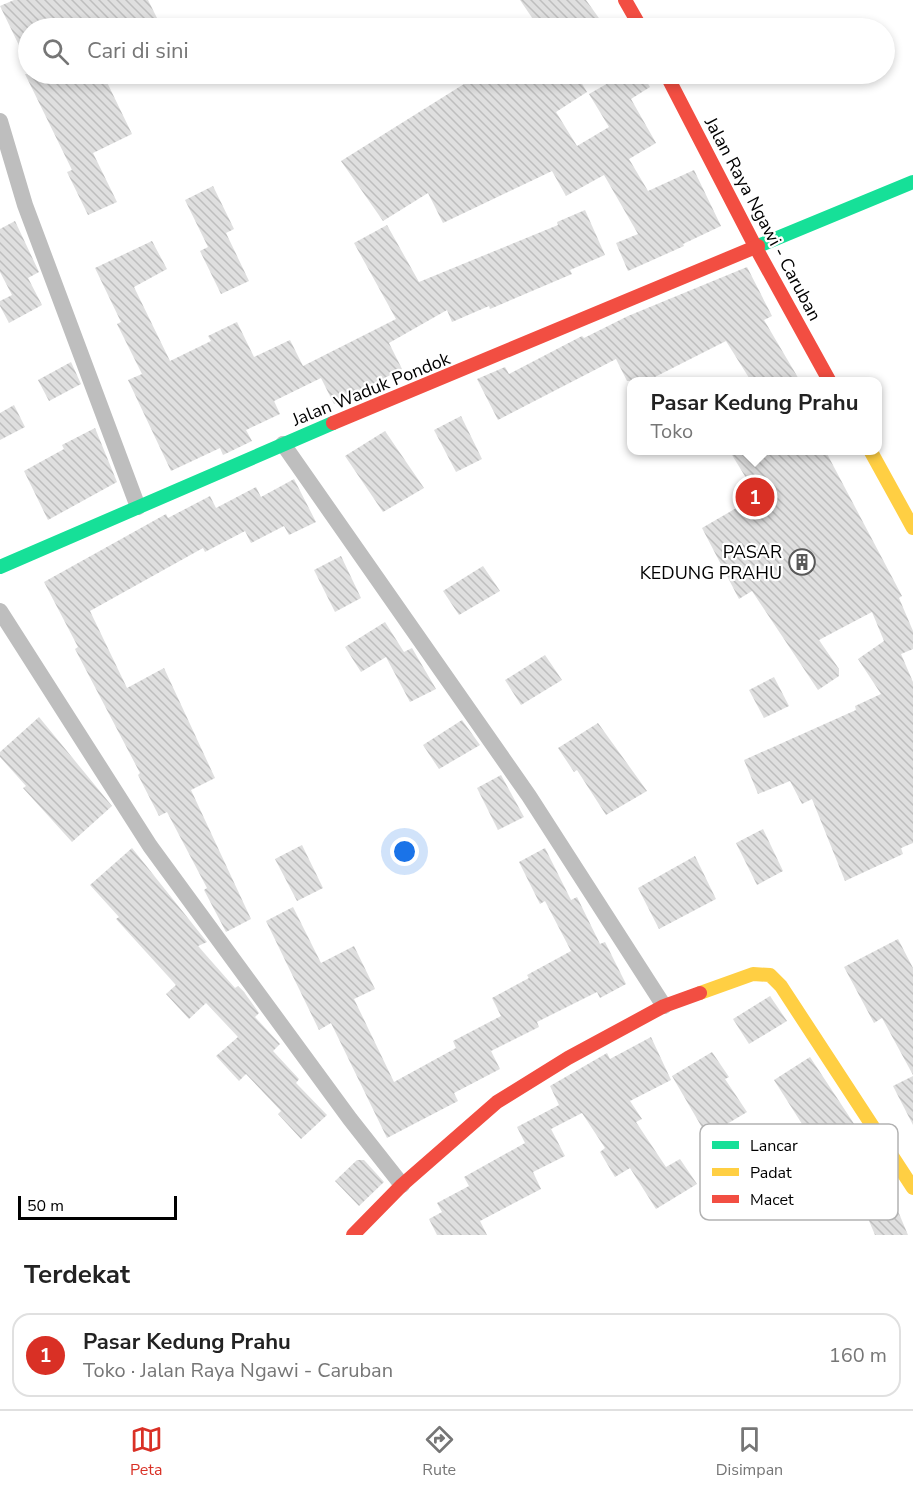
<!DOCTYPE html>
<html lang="id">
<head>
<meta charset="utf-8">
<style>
	body { margin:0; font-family:"Nunito Sans",sans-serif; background:#f2f2f2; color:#222 }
	.scale { position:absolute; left:18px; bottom:15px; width:159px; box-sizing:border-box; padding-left:6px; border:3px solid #000; border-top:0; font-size:16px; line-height:21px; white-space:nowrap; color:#000; -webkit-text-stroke:4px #fff; paint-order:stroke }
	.you { position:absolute; left:405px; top:852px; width:21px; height:21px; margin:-15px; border:4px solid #fff; border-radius:50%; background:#1a73e8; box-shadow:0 0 0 9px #1a73e833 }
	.badge { display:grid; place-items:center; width:39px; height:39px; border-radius:50%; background:#d93025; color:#fff; font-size:20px; font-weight:700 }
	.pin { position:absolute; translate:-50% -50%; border:3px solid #fff; box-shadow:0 2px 6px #0006 }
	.popup { position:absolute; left:627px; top:377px; width:255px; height:78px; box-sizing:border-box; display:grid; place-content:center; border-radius:12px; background:#fff; filter:drop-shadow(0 2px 4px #0005); font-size:20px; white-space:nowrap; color:#767676 }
	.popup b { font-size:22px; color:#222 }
	.popup::after { content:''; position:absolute; left:50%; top:100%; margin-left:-12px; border:12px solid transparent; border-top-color:#fff }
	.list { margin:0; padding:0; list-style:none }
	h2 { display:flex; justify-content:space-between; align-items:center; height:78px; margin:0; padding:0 24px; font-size:26px }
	h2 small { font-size:20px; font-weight:400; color:#767676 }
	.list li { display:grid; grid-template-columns:39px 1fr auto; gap:18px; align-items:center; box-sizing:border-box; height:84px; margin:0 12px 12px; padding:0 12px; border:2px solid #e0e0e0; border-radius:18px }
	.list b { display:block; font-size:22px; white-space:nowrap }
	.list p { margin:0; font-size:20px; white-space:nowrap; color:#767676 }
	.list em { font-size:20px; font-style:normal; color:#767676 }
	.icon { flex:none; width:33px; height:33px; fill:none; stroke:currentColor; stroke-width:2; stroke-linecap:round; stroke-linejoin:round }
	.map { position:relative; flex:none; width:913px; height:1235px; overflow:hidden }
	.search { position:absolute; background:#fff; box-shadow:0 3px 9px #0003; left:18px; right:18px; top:18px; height:66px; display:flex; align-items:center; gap:15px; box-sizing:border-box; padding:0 21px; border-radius:33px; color:#767676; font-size:22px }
	.sheet { height:174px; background:#fff }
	nav { display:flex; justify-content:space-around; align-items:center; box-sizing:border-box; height:84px; border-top:2px solid #e0e0e0; background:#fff; font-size:16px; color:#767676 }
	nav a { display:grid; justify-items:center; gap:3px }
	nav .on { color:#d93025 }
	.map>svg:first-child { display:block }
	.building { fill:url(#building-back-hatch) }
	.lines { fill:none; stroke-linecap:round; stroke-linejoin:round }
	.street { stroke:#bebebe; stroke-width:16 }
	.fast { stroke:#16e098; stroke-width:14 }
	.slow { stroke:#ffcf43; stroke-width:14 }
	.jam { stroke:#f24e42; stroke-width:14 }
	.labels { text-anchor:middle; stroke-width:4.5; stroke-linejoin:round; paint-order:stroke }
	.street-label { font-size:18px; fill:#000; stroke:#fff }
	.poi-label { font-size:18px; fill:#000; stroke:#fff; text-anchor:end }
	.key { fill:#fff; stroke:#b2b2b2; stroke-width:1.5 }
	.key-label { font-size:16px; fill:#000 }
</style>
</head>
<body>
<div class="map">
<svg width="913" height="1235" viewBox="0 0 913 1235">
	<defs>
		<pattern id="building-back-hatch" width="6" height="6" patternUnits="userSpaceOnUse" patternTransform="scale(1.5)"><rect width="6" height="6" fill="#dfdfdf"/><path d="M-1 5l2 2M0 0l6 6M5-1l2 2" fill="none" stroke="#bebebe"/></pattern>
	</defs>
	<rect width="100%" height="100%" fill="#fff"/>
	<!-- building -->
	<g class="building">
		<path d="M14,0H148L162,28H28V64L0,6Z"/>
		<path d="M520,0H586L606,28H539Z"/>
		<path d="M25,74H103L132,134L93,153L117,202L88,215L67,172L72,170Z"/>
		<path d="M480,74H576L587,92L556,112L577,146L609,127L589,94L624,74H642L650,87L631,99L656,143L629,159L648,191L694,170L721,226L683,244L684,246L628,271L616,243L638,234L604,175L566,196L552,171L443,223L428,193L383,221L341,161Z"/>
		<path d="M213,186L234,229L226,233L249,281L221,294L200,251L208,247L185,200Z"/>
		<path d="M585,210L605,255L570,270L572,274L490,309L489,306L452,322L447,310L389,343L402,369L334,404L321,378L274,401L280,414L246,430L252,441L223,455L220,448L171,471L128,380L142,374L117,324L121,322L95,268L152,241L167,269L134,287L170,361L211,341L208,336L237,322L254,357L290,340L303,366L396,319L354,243L387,225L419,282L558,225L557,222Z"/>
		<path d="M15,221L39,272L28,278L42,305L9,323L0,306V301L12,295L0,272V229Z"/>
		<path d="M747,267L772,316L764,320L800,381H751L726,341L647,381H627L616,359L498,420L477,379L505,367L509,374L582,336L584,338L628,316Z"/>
		<path d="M71,362L81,384L49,401L38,380Z"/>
		<path d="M14,405L25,427L0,440V413Z"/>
		<path d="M461,416L482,459L456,472L434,430Z"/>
		<path d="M95,428L117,482L48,520L24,471L64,449L62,445Z"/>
		<path d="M385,431L424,488L383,512L345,456Z"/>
		<path d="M729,450H825L902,596L899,598L913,631V649L901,654L913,682V843L901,848L903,854L845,881L812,799L802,804L790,781L758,794L744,760L856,710L855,706L881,694L858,659L884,641L872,612L819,640L839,669V676L818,690L752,591L739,599L702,528L757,496Z"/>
		<path d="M294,479L316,522L289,535L284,526L251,543L245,531L205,552L203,548L90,611L127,688L164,668L215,778L191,790L251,919L226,932L204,890L207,888L167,812L159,816L138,775L140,773L75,649L78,647L44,582L166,514L168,518L210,496L216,508L256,487L261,497Z"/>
		<path d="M341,556L361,598L335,612L314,570Z"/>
		<path d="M483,566L500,591L459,615L443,591Z"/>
		<path d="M385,622L404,652L412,648L436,689L410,702L386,657L361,672L345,647Z"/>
		<path d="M545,655L562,680L521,705L505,680Z"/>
		<path d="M774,677L789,706L764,718L749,690Z"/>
		<path d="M39,717L112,806L72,842L23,788L26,786L0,757V752Z"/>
		<path d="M462,720L480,745L439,769L423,745Z"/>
		<path d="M598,723L647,791L606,815L577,770L574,772L558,748Z"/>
		<path d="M501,775L524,817L498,830L477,788Z"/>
		<path d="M763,829L783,871L757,885L736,843Z"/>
		<path d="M302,845L323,888L297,901L275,859Z"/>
		<path d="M132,848L207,942L198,946L235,988L238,986L244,992L259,1013L255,1017L280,1044L273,1051L299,1079L296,1083L327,1115L301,1139L278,1114L281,1111L246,1074L239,1081L216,1056L238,1037L206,1003L189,1019L166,994L176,985L116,919L119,917L90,885Z"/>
		<path d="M545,848L571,900L577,897L600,944L605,942L626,984L600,998L597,992L537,1022L539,1027L491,1051L500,1069L454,1093L458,1101L387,1138L331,1023L319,1030L266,921L293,907L321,963L354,946L375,989L354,999L394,1082L456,1048L453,1041L501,1016L492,998L529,978L527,975L571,951L545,901L540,904L519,862Z"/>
		<path d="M695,856L716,899L659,929L638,888Z"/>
		<path d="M898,939L913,968V1075L882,1018L874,1023L844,967Z"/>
		<path d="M770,996L787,1021L749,1044L733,1019Z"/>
		<path d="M651,1037L671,1080L630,1101L642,1119L636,1122L666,1167L680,1159L697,1184L656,1209L630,1168L615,1177L600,1152L605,1148L582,1113L551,1129L565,1156L533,1172L541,1189L480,1221L487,1235H437L429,1219L442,1212L437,1203L469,1186L464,1177L525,1143L517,1127L559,1105L550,1086L607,1053L610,1059Z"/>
		<path d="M712,1052L729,1077L725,1079L747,1112L707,1136L672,1076Z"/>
		<path d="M810,1057L872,1151L831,1175L815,1151L818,1149L774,1080Z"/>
		<path d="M913,1076V1125L893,1086Z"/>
		<path d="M357,1160H364L384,1182L359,1206L335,1181Z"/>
		<path d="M895,1204L908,1235H875L867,1216Z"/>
	</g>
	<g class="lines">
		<!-- street -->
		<g class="street">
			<path d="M0,121L25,205L138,507"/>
			<path d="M283,444L529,796L664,1006"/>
			<path d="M0,611L150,846L350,1119L402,1185"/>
		</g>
		<!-- fast -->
		<g class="fast">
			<path d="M758,246L913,182"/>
			<path d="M0,567L333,423"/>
		</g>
		<!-- slow -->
		<g class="slow">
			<path d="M870,450L913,528"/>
			<path d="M700,993L753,974L770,975L781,986L913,1188"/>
		</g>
		<!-- jam -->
		<g class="jam">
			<path d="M625,0L641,28"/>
			<path d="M666,74L756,248L830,382"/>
			<path d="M333,423L758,246"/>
			<path d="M353,1235L402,1185L497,1102L568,1058L664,1006L700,993"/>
		</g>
	</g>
	<!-- icons -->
	<defs>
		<g id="building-ring" transform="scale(1.35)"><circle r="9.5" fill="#fff" stroke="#595959" stroke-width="1.5"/><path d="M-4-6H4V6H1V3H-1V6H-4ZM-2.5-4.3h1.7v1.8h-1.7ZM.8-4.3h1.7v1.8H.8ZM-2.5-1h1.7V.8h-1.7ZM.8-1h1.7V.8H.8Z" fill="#595959"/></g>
	</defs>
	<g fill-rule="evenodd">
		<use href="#building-ring" x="802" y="562"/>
	</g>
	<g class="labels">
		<!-- street labels -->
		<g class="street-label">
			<text transform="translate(763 219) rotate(62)" y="6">Jalan Raya Ngawi - Caruban</text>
			<text transform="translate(371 389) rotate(-22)" y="6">Jalan Waduk Pondok</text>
		</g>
		<!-- poi labels -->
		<g class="poi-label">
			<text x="782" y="558">PASAR<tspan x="782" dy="21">KEDUNG PRAHU</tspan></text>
		</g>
	</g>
	<!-- legend -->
	<rect x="700" y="1124" width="198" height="96" rx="9" class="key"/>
	<rect x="712" y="1141" width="27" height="8" fill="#16e098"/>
	<rect x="712" y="1168" width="27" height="8" fill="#ffcf43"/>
	<rect x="712" y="1195" width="27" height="8" fill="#f24e42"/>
	<g class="key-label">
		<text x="750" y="1151">Lancar</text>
		<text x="750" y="1178">Padat</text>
		<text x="750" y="1205">Macet</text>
	</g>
</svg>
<div class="scale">50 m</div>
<div class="you"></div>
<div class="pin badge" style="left:755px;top:497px">1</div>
<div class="popup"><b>Pasar Kedung Prahu</b>Toko</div>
<div class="search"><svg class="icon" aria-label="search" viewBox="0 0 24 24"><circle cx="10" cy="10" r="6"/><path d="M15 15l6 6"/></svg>Cari di sini</div>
</div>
<section class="sheet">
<h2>Terdekat<small></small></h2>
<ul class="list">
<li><span class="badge">1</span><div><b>Pasar Kedung Prahu</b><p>Toko · Jalan Raya Ngawi - Caruban</p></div><em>160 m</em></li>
</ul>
</section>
<nav>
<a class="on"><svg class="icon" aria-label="map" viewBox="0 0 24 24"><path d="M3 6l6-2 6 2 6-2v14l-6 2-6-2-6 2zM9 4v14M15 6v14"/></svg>Peta</a>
<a><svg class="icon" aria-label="directions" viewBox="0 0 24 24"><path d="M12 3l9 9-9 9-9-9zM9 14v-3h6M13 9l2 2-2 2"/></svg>Rute</a>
<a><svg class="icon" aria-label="saved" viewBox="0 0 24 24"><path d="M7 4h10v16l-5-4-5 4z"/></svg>Disimpan</a>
</nav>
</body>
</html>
